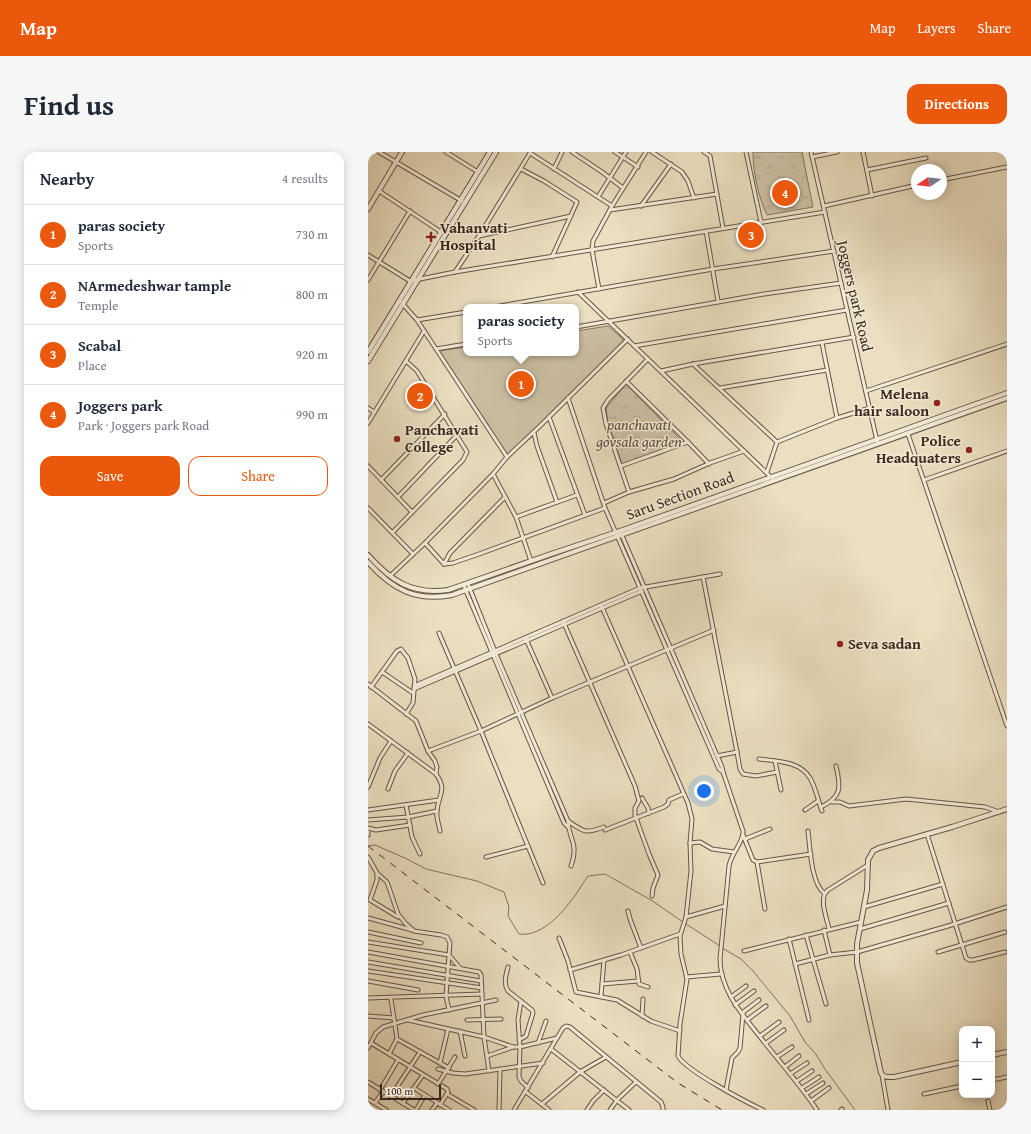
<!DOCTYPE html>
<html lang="en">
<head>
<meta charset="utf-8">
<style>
	body { margin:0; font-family:"Gentium Book Plus",serif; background:#f6f6f7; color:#1f2937 }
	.controls { position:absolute; right:12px; bottom:12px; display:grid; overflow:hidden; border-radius:8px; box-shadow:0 2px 10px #0003 }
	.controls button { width:36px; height:36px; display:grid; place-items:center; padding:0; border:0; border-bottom:1px solid #e0e1e3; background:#fff; color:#1f2937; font:20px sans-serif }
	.compass { position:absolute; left:543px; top:12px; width:36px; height:36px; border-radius:50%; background:#fff; box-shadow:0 2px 10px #0003; rotate:257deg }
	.scale { position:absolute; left:12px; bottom:10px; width:61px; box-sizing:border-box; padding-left:4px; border:2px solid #3c281d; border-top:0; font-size:11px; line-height:14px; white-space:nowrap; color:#3c281d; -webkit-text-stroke:3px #f1ead6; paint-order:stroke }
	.you { position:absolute; left:336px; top:639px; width:14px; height:14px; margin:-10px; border:3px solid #fff; border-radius:50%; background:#1a73e8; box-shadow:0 0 0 6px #1a73e833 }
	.badge { display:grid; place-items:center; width:26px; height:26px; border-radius:50%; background:#ea580c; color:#fff; font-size:13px; font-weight:700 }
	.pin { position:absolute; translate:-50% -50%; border:2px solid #fff; box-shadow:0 1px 4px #0006 }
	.popup { position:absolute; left:95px; top:152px; width:116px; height:52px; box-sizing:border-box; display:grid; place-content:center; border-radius:8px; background:#fff; filter:drop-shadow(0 1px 3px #0005); font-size:13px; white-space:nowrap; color:#747a83 }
	.popup b { font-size:15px; color:#1f2937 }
	.popup::after { content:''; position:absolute; left:50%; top:100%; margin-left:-8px; border:8px solid transparent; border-top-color:#fff }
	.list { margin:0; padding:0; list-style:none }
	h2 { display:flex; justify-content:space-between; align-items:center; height:52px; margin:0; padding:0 16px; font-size:17px }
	h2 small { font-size:13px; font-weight:400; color:#747a83 }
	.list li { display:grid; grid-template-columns:26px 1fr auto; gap:12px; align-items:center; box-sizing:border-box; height:60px; padding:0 16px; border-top:1px solid #e0e1e3 }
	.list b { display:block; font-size:15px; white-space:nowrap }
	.list p { margin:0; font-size:13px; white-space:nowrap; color:#747a83 }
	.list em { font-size:13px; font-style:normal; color:#747a83 }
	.actions { display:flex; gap:8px; padding:12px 16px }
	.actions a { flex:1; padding:9px 0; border:1px solid #ea580c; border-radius:12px; text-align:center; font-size:14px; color:#ea580c }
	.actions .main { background:#ea580c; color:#fff }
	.map { position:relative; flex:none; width:639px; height:958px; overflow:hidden; border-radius:12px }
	header { display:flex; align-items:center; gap:24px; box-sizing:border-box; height:56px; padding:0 20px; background:#ea580c; color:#fff }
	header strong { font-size:19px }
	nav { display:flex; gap:22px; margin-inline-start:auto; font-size:14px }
	.intro { display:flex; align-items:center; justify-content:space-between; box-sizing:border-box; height:96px; padding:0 24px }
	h1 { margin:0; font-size:28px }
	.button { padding:10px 18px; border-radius:12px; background:#ea580c; color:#fff; font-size:14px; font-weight:700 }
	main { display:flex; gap:24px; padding:0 24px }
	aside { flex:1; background:#fff; border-radius:12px; box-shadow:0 2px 10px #0003 }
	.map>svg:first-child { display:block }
	.grass { fill:#ccc0a4; stroke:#847460 }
	.park { fill:url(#park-tufts); stroke:#847460 }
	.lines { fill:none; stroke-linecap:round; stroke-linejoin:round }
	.stream { stroke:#81715e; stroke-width:1 }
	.minor-casing { stroke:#685646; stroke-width:5 }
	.tertiary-casing { stroke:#685646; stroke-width:6 }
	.secondary-casing { stroke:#3c281d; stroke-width:6 }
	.minor { stroke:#f1ead6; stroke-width:3 }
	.tertiary { stroke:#f1ead6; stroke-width:4 }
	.secondary { stroke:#f1ead6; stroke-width:4.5 }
	.rail { stroke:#3c281d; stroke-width:1; stroke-dasharray:7 7; stroke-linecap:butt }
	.poi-dot { fill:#8f2418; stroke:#f1ead6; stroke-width:1.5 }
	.labels { text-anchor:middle; stroke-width:3; stroke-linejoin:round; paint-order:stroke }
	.poi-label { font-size:15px; font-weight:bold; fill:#3c281d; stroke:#f1ead6; text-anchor:start }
	.street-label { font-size:15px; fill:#3c281d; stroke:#f1ead6 }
	.park-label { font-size:15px; font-style:italic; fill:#604e3f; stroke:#f1ead6 }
</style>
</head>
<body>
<header>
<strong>Map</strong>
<nav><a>Map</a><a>Layers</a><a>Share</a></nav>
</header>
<div class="intro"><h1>Find us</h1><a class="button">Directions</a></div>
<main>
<aside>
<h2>Nearby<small>4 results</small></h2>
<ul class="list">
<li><span class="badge">1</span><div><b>paras society</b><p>Sports</p></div><em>730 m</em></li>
<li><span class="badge">2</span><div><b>NArmedeshwar tample</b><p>Temple</p></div><em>800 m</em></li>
<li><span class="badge">3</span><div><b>Scabal</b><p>Place</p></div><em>920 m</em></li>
<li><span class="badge">4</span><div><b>Joggers park</b><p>Park · Joggers park Road</p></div><em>990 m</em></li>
</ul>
<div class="actions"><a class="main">Save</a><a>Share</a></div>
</aside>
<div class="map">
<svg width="639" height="958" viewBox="0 0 639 958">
	<defs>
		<pattern id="park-tufts" width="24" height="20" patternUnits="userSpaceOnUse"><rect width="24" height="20" fill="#ccc0a4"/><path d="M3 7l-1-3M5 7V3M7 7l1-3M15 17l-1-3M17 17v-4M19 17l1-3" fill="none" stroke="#b0a58d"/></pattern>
	</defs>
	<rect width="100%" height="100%" fill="#eadfc0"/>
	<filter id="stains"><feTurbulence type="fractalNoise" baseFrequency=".005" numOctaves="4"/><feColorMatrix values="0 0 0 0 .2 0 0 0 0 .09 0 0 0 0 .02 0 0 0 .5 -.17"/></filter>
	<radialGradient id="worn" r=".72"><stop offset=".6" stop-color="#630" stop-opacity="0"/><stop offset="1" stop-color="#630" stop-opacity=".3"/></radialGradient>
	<!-- grass -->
	<path class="grass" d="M240,174L254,186L255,187L254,191L179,267L164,285L139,303L70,199L98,195V201H208V179Z"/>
	<!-- park -->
	<g class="park">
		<path d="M385,0H434L445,55L399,63C390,44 385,20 385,0Z"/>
		<path d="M258,232L313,288C300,305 274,307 254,312L240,271L238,256Z"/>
	</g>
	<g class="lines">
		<!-- stream -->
		<g class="stream">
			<path d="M0,694L7,693L39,707L58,717L109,729L136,740L141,755L140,764L151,782C171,785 191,765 202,750C209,742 214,732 220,724L237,722L283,748L315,770"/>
			<path d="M318,772L352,794"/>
			<path d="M354,796L373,807L385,819L422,864L437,890L447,901L457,917L487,958"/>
		</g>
		<!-- minor casing -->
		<g class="minor-casing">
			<g id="minor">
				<path d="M11,0L94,49"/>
				<path d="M78,0L110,20"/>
				<path d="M204,0L234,20L255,36"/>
				<path d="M247,0L270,15"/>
				<path d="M284,0L314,20L320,29L326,46"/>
				<path d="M336,0L342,4L355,76"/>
				<path d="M378,0L393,70"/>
				<path d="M443,0L509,289"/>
				<path d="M495,0L504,44"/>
				<path d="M444,5L469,0"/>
				<path d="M153,17L176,29L209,50L184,105"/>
				<path d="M186,17L194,0"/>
				<path d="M499,18L558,6"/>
				<path d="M573,28L639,15"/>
				<path d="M11,39L73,80"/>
				<path d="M230,45L258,0"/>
				<path d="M273,54L303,12"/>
				<path d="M456,54L549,33"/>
				<path d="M242,58L349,42"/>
				<path d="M338,79L350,149"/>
				<path d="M111,84L203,64"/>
				<path d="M0,103L42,129L87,120L457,60"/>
				<path d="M87,120L111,84L162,1L244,54"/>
				<path d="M0,128L42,59"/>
				<path d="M231,137L224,98L225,89L244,54L278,0"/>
				<path d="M210,140L404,326"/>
				<path d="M34,151L49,168L139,305"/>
				<path d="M126,155L345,117L466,99"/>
				<path d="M49,168L98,160"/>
				<path d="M208,175L396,142L473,131"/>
				<path d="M454,191L469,266"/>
				<path d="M266,194L479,158"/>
				<path d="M68,197L98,192"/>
				<path d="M325,212L409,290L469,266L502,256"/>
				<path d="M293,219L325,212L486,185"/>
				<path d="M258,229L320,290L341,312"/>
				<path d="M352,236L459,218"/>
				<path d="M498,239L639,192"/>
				<path d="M200,246L237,356L351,617L355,620"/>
				<path d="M0,256L6,260"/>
				<path d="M181,265L217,363"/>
				<path d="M0,271L56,179"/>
				<path d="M166,281L169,294L189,350"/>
				<path d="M540,282L639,574"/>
				<path d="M0,314L44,360"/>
				<path d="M253,314L320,290"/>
				<path d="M399,320L409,290"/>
				<path d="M125,322L148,365L163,409"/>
				<path d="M13,328L77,262"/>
				<path d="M556,328L639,299"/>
				<path d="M261,340L238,272L235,256L240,248L280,207"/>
				<path d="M30,345L89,283"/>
				<path d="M236,351L261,340L306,327L342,311L376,299"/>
				<path d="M0,356L45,402"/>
				<path d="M148,365L209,343"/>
				<path d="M252,379L354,615L355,620L375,679C376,690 363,701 361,714L352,807C352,840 377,865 396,890C414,912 433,934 449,958"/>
				<path d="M25,380L95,308L99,300L49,219L38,209"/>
				<path d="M57,391L76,412"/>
				<path d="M76,412L85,411L111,402L237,356"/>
				<path d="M76,412L82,401L137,345"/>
				<path d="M22,424L57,391L125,322L139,305L171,275L260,187"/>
				<path d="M335,425L369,600L349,604"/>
				<path d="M100,432L128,502L200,669C201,689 211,690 203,714"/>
				<path d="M96,434L196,671L200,675"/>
				<path d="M233,453L320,651L324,667L322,691L323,719L318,765L312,784L313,802L319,827L312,872L310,904C317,918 378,950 395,958"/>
				<path d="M195,469L267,634L271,649L267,656V663L281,702L290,723L285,736L284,744"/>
				<path d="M71,481L113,579L175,731"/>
				<path d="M158,487L184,546"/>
				<path d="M14,520L45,541"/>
				<path d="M0,532L48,569L60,599L67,609L69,615L68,622"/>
				<path d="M46,534L272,436L352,422"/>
				<path d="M3,535L29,499L33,497L40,506L47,527L45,551L38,562"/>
				<path d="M46,537L274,439"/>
				<path d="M0,572L68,622C80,639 70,642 69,659C68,665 71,673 72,679"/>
				<path d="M60,599L113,579L184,546L346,478"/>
				<path d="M369,600L372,617L375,622L388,624L409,620"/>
				<path d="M391,607C408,609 432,609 442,626C448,636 450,649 454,659"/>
				<path d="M407,609L413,638"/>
				<path d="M0,635L12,606L23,589"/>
				<path d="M20,637L27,619L40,601"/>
				<path d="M274,646L280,656L281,661"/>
				<path d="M464,650H472L481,654L538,647L617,655L631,660"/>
				<path d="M38,653L44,685L52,702"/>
				<path d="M453,655C474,645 473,635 468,614"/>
				<path d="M0,658L71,648"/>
				<path d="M437,658L450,649"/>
				<path d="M0,668L40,665L69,659"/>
				<path d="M200,669C216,680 217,682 236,675"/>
				<path d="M0,676L8,678L42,673"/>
				<path d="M237,678L296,655L300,652L301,648L315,642"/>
				<path d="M0,679V683"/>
				<path d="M440,679C442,695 443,731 456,741"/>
				<path d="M559,682L598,806L601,808H605L637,800"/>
				<path d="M375,683L385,708L389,710L443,702"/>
				<path d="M377,687L402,677"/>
				<path d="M322,691L332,690L344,697L366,700"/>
				<path d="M0,705L9,721L19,730L30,762L38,772L46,779L73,783L79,785L82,791L81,803L92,816"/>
				<path d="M118,705L160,694"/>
				<path d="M389,710L397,757"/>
				<path d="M9,721V728L2,748L30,765"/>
				<path d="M496,755L575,732"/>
				<path d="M260,759L262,767L273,796"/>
				<path d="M318,765L357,754"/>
				<path d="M0,766L44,778"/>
				<path d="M461,777C459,766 450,746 460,738L500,713"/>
				<path d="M492,777L581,751"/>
				<path d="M456,778L462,803"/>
				<path d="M0,780L53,791"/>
				<path d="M438,783L458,852"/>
				<path d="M191,786L200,809L208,840L249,848L283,869L312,879"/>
				<path d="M421,787L441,868"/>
				<path d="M0,790L81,803L78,844L81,858"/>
				<path d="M376,799L493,770"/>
				<path d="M0,800L111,820L113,823L116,885L121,919"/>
				<path d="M262,800L269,817L271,832L280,835"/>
				<path d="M570,800L637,780"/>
				<path d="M0,810L113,829"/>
				<path d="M427,812L462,803L489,800L580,774L639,755"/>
				<path d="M140,815C138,823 135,831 140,839L164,858L165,861L158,884L151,888"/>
				<path d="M202,818L253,803L312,782"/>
				<path d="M0,819L114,836"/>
				<path d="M318,825L353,822"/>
				<path d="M0,829L50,838"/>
				<path d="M234,832L270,829"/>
				<path d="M233,844L236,808"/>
				<path d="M363,845L378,834"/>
				<path d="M0,846L114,842"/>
				<path d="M23,847L29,887L72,911"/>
				<path d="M153,849L150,868L152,895L151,925L153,929L160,936"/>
				<path d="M367,853L386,839"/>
				<path d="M374,861L391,848"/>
				<path d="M0,864L26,866"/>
				<path d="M274,864L275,847"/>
				<path d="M40,868L116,885L145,895H152L189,886"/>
				<path d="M99,868L133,867"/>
				<path d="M379,868L398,854"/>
				<path d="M80,877L72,911L81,916"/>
				<path d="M92,879L97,904"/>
				<path d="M392,884L411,870"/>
				<path d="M3,891L79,937L80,940L72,953"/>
				<path d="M170,891L178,869"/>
				<path d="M398,891L416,878"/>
				<path d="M0,896L8,881L15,875L55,863L128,848"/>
				<path d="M183,897L261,958"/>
				<path d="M21,902L29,887"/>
				<path d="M119,904L145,895"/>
				<path d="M409,905L424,895"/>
				<path d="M417,915L431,904"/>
				<path d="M70,917L85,921L97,922L175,911"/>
				<path d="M422,922L439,911"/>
				<path d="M514,923L520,958"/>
				<path d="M624,928L639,925"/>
				<path d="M429,929L444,919"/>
				<path d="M0,930L46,958"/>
				<path d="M70,932L87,905"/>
				<path d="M46,936L81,958"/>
				<path d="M434,936L451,925"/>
				<path d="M12,938L30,908"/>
				<path d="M358,938L364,906L370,900L372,896L375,862"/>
				<path d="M158,940L181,958"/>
				<path d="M79,942L106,958"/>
				<path d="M438,942L455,931"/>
				<path d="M556,942L594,934"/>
				<path d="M23,944L52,900"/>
				<path d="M0,947L18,958"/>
				<path d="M443,949L461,936"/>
				<path d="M620,949L622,958"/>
				<path d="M7,951L15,940"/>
				<path d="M35,951L55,923"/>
				<path d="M174,952L212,920L238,905"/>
				<path d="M48,958L57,943"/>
				<path d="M64,958L69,951"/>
				<path d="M131,958L132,917"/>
				<path d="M146,958L195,876L198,874L202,875L293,950L295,955V958"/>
				<path d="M219,958L225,949L236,938"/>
				<path d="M242,958L249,948L268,930"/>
				<path d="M473,958L474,957"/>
			</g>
		</g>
		<!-- tertiary casing -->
		<g class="tertiary-casing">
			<g id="tertiary">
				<path d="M0,57L34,0"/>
				<path d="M0,403C23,429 44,443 80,438L183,402L252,379L639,241"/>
				<path d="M0,410C24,437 47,450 84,443L639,246"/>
				<path d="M624,903L639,900"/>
				<path d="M594,910L526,925C520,925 516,926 513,921L489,811V792L499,738L500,708L505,699L511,696L584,675L639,657"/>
			</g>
		</g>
		<!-- secondary casing -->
		<g class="secondary-casing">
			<g id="secondary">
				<path d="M0,200L122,0"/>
				<path d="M0,209L128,0"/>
			</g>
		</g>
		<!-- minor -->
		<use href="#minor" class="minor"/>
		<!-- tertiary -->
		<use href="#tertiary" class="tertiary"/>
		<!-- secondary -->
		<use href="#secondary" class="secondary"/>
		<!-- rail -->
		<path class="rail" d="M0,694L310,931L354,958"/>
	</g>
	<!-- markers -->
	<g class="poi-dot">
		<path d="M61 79h4v4h4v4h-4v4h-4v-4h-4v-4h4z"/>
		<circle cx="569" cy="251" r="4"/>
		<circle cx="29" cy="287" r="4"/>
		<circle cx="601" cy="298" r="4"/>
		<circle cx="472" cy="492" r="4"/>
	</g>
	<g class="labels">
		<!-- poi labels -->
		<g class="poi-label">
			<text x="72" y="81">Vahanvati<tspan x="72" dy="17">Hospital</tspan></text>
			<text x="561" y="247" text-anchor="end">Melena<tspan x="561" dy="17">hair saloon</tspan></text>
			<text x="37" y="283">Panchavati<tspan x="37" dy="17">College</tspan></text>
			<text x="593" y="294" text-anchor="end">Police<tspan x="593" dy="17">Headquaters</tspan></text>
			<text x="480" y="497">Seva sadan</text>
		</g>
		<!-- street labels -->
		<g class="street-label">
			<text transform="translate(487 144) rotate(77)" y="5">Joggers park Road</text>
			<text transform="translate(312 344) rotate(-20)" y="5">Saru Section Road</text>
		</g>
		<!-- park labels -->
		<g class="park-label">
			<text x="271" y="278">panchavati<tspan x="271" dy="17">govsala garden</tspan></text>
		</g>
	</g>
	<rect width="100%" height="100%" filter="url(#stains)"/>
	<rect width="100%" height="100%" fill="url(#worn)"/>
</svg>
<div class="controls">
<button>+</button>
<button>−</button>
</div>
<svg class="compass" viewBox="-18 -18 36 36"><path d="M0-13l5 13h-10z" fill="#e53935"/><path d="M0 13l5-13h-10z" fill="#747a83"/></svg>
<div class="scale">100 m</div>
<div class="you"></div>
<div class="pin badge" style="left:153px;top:232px">1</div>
<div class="popup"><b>paras society</b>Sports</div>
<div class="pin badge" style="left:52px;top:244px">2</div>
<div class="pin badge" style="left:383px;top:83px">3</div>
<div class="pin badge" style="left:417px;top:41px">4</div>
</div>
</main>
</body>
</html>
